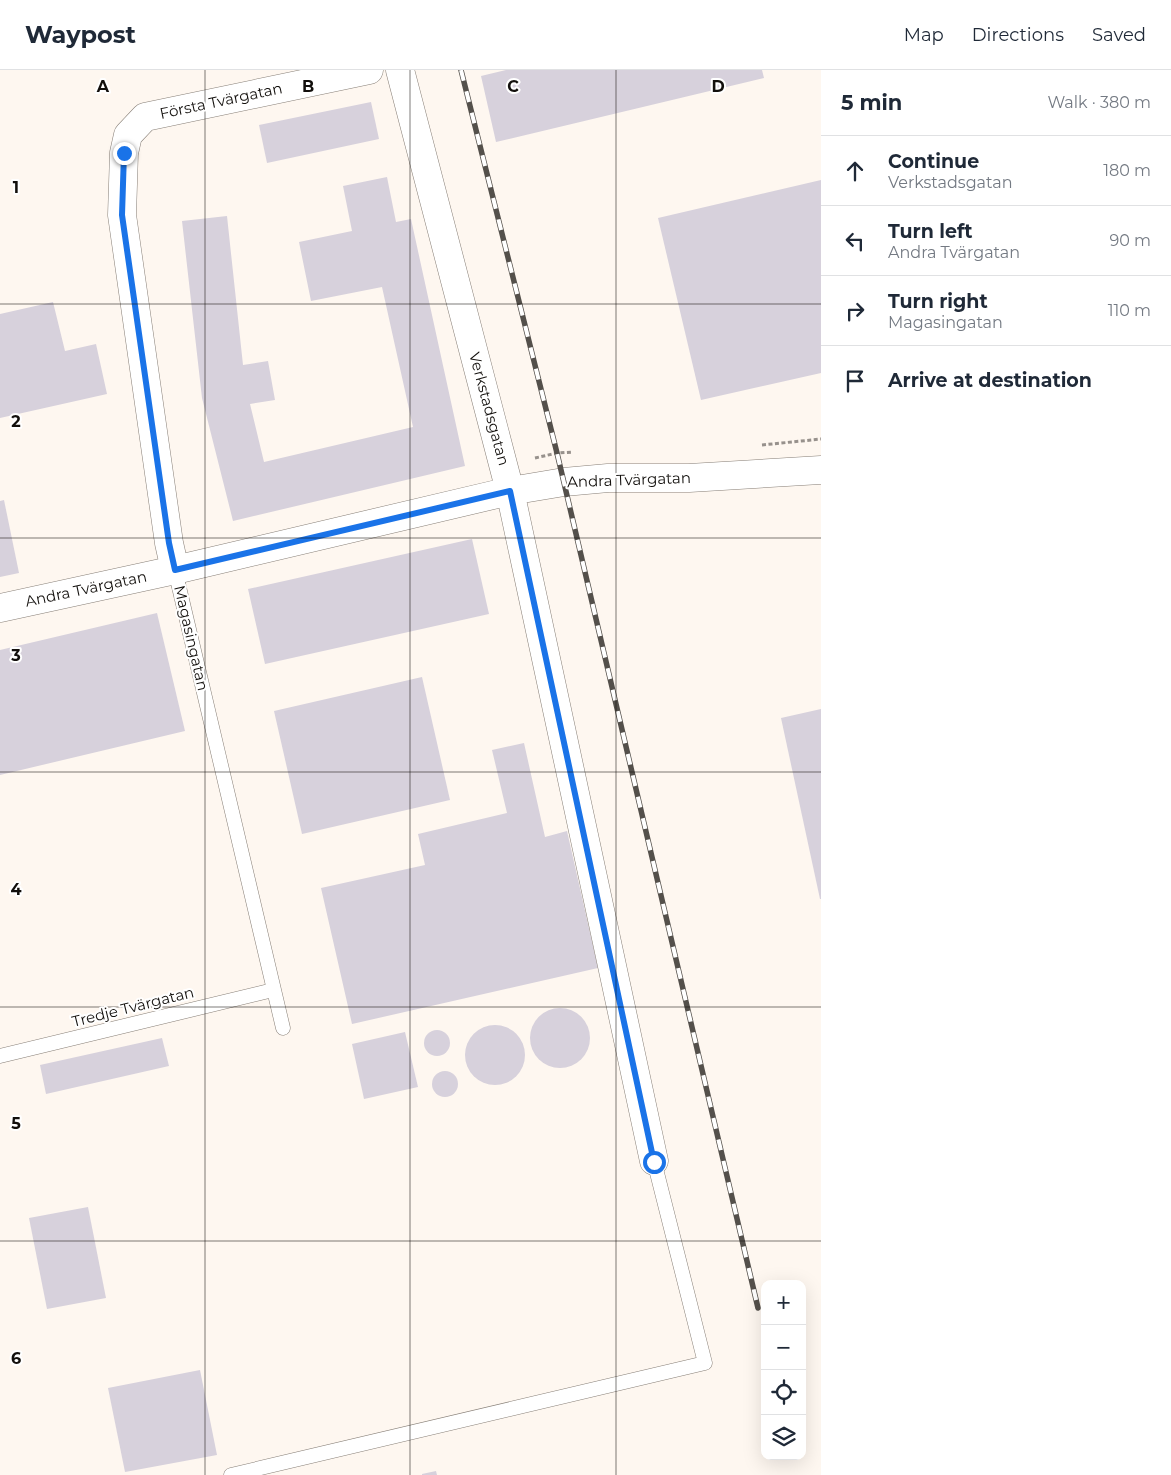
<!DOCTYPE html>
<html lang="en">
<head>
<meta charset="utf-8">
<style>
	body { margin:0; font-family:Montserrat,sans-serif; background:#f2f2f3; color:#1f2937 }
	.controls { position:absolute; right:15px; bottom:15px; display:grid; overflow:hidden; border-radius:10px; box-shadow:0 5px 20px #0002 }
	.controls button { width:45px; height:45px; display:grid; place-items:center; padding:0; border:0; border-bottom:1px solid #e0e1e3; background:#fff; color:#1f2937; font:25px sans-serif }
	.stop { position:absolute; width:15px; height:15px; margin:-11px; border:4px solid #1a73e8; border-radius:50%; background:#fff }
	.stop.end { background:#1a73e8; border-color:#fff; box-shadow:0 1px 5px #0008 }
	.list { margin:0; padding:0; list-style:none }
	h2 { display:flex; justify-content:space-between; align-items:center; height:65px; margin:0; padding:0 20px; font-size:21px }
	h2 small { font-size:16px; font-weight:400; color:#747a83 }
	.list li { display:grid; grid-template-columns:32px 1fr auto; gap:15px; align-items:center; box-sizing:border-box; height:70px; padding:0 20px; border-top:1px solid #e0e1e3 }
	.list b { display:block; font-size:19px; white-space:nowrap }
	.list p { margin:0; font-size:16px; white-space:nowrap; color:#747a83 }
	.list em { font-size:16px; font-style:normal; color:#747a83 }
	.icon { flex:none; width:28px; height:28px; fill:none; stroke:currentColor; stroke-width:2; stroke-linecap:round; stroke-linejoin:round }
	.map { position:relative; flex:none; width:821px; height:1405px; overflow:hidden }
	header { display:flex; align-items:center; gap:30px; box-sizing:border-box; height:70px; padding:0 25px; background:#fff; border-bottom:1px solid #e0e1e3 }
	header strong { font-size:24px }
	nav { display:flex; gap:28px; margin-inline-start:auto; font-size:18px }
	main { display:flex }
	aside { flex:1; background:#fff }
	.map>svg:first-child { display:block }
	.building { fill:#d7d1dc }
	.lines { fill:none; stroke-linecap:round; stroke-linejoin:round }
	.service-casing { stroke:#877f77; stroke-width:15 }
	.minor-casing { stroke:#877f77; stroke-width:29 }
	.path { stroke:#97918c; stroke-width:3; stroke-dasharray:4 2.5; stroke-linecap:butt }
	.service { stroke:#fff; stroke-width:14 }
	.minor { stroke:#fff; stroke-width:28 }
	.rail-casing { stroke:#54504b; stroke-width:5.5 }
	.rail { stroke:#fff; stroke-width:4; stroke-dasharray:11; stroke-linecap:butt }
	.route { stroke:#1a73e8; stroke-width:6 }
	.grid { fill:none; stroke:#120f0c; stroke-width:1; stroke-opacity:0.55 }
	.labels { text-anchor:middle; stroke-width:4; stroke-linejoin:round; paint-order:stroke }
	.street-label { font-size:15px; fill:#120f0c; stroke:#fff }
	.grid-label { font-size:16px; text-anchor:middle; font-weight:bold; fill:#120f0c; stroke:#fff; stroke-width:4; stroke-linejoin:round; paint-order:stroke }
</style>
</head>
<body>
<header>
<strong>Waypost</strong>
<nav><a>Map</a><a>Directions</a><a>Saved</a></nav>
</header>
<main>
<div class="map">
<svg width="821" height="1405" viewBox="0 0 821 1405">
	<rect width="100%" height="100%" fill="#fef7f0"/>
	<!-- building -->
	<g class="building">
		<path d="M506,0H762L764,8L496,72L481,6Z"/>
		<path d="M371,32L379,69L267,93L259,55Z"/>
		<path d="M387,107L396,152L411,149L465,396L233,451L202,328L182,151L227,146L243,295L268,291L275,330L250,334L264,392L413,357L382,217L311,231L299,172L352,161L343,116Z"/>
		<path d="M821,110V303L701,330L658,148Z"/>
		<path d="M53,232L65,281L96,274L107,324L0,348V244Z"/>
		<path d="M4,430L19,503L0,507V431Z"/>
		<path d="M472,469L489,544L265,594L248,519Z"/>
		<path d="M157,543L185,661L0,705V580Z"/>
		<path d="M422,607L450,730L302,764L274,641Z"/>
		<path d="M821,639V829H820L781,648Z"/>
		<path d="M524,673L545,767L567,761L598,898L352,954L321,818L425,795L418,764L507,743L492,680Z"/>
		<circle cx="560" cy="968" r="30"/>
		<circle cx="495" cy="985" r="30"/>
		<circle cx="437" cy="973" r="13"/>
		<path d="M405,962L418,1017L364,1029L352,974Z"/>
		<path d="M162,968L169,996L46,1024L40,995Z"/>
		<circle cx="445" cy="1014" r="13"/>
		<path d="M88,1137L106,1228L47,1239L29,1148Z"/>
		<path d="M200,1300L217,1385L125,1402L108,1318Z"/>
		<path d="M436,1401L437,1405H422V1404Z"/>
	</g>
	<g class="lines">
		<!-- service casing -->
		<g class="service-casing">
			<g id="service">
				<path d="M175,500L283,958"/>
				<path d="M0,986L273,920"/>
				<path d="M231,1405L705,1293L654,1091"/>
			</g>
		</g>
		<!-- minor casing -->
		<g class="minor-casing">
			<g id="minor">
				<path d="M400,0L510,421L654,1091"/>
				<path d="M175,500L169,473L122,145L124,83L128,65L145,47L369,0"/>
				<path d="M0,538L175,500L510,421L564,412L608,408H689L821,400"/>
			</g>
		</g>
		<!-- path -->
		<g class="path">
			<path d="M762,375L821,369"/>
			<path d="M535,388L557,383L573,382"/>
		</g>
		<!-- service -->
		<use href="#service" class="service"/>
		<!-- minor -->
		<use href="#minor" class="minor"/>
		<!-- rail casing -->
		<g class="rail-casing">
			<path id="rail" d="M461,0L557,383L758,1238"/>
		</g>
		<!-- rail -->
		<use href="#rail" class="rail"/>
	</g>
	<g class="lines">
		<!-- route -->
		<path class="route" d="M124,83L122,145L169,473L175,500L510,421L654,1092"/>
	</g>
	<!-- grid -->
	<path class="grid" d="M205,0V1405M410,0V1405M616,0V1405M0,234H821M0,468H821M0,702H821M0,937H821M0,1171H821"/>
	<g class="labels">
		<!-- street labels -->
		<g class="street-label">
			<text transform="translate(221 31) rotate(-12)" y="5">Första Tvärgatan</text>
			<text transform="translate(489 339) rotate(75)" y="5">Verkstadsgatan</text>
			<text transform="translate(629 410) rotate(-2)" y="5">Andra Tvärgatan</text>
			<text transform="translate(86 519) rotate(-12)" y="5">Andra Tvärgatan</text>
			<text transform="translate(191 568) rotate(77)" y="5">Magasingatan</text>
			<text transform="translate(133 937) rotate(-14)" y="5">Tredje Tvärgatan</text>
		</g>
	</g>
	<g class="grid-label">
		<text x="103" y="22">A</text>
		<text x="308" y="22">B</text>
		<text x="513" y="22">C</text>
		<text x="718" y="22">D</text>
		<text x="16" y="123">1</text>
		<text x="16" y="357">2</text>
		<text x="16" y="591">3</text>
		<text x="16" y="825">4</text>
		<text x="16" y="1059">5</text>
		<text x="16" y="1294">6</text>
	</g>
</svg>
<div class="controls">
<button>+</button>
<button>−</button>
<button><svg class="icon" aria-label="locate" viewBox="0 0 24 24"><circle cx="12" cy="12" r="6"/><path d="M12 2v4M12 18v4M2 12h4M18 12h4"/></svg></button>
<button><svg class="icon" aria-label="layers" viewBox="0 0 24 24"><path d="M12 4l9 5-9 5-9-5zM3 14l9 5 9-5"/></svg></button>
</div>
<div class="stop" style="left:654px;top:1092px"></div>
<div class="stop end" style="left:124px;top:83px"></div>
</div>
<aside>
<h2>5 min<small>Walk · 380 m</small></h2>
<ul class="list">
<li><svg class="icon" aria-label="ahead" viewBox="0 0 24 24"><path d="M12 20V5M6 11l6-6 6 6"/></svg><div><b>Continue</b><p>Verkstadsgatan</p></div><em>180 m</em></li>
<li><svg class="icon" aria-label="left" viewBox="0 0 24 24"><path d="M17 20v-9H6M10 6l-5 5 5 5"/></svg><div><b>Turn left</b><p>Andra Tvärgatan</p></div><em>90 m</em></li>
<li><svg class="icon" aria-label="right" viewBox="0 0 24 24"><path d="M7 20v-9h11M14 6l5 5-5 5"/></svg><div><b>Turn right</b><p>Magasingatan</p></div><em>110 m</em></li>
<li><svg class="icon" aria-label="arrive" viewBox="0 0 24 24"><path d="M6 21V4h12l-3 4 3 4H6"/></svg><div><b>Arrive at destination</b></div></li>
</ul>
</aside>
</main>
</body>
</html>
